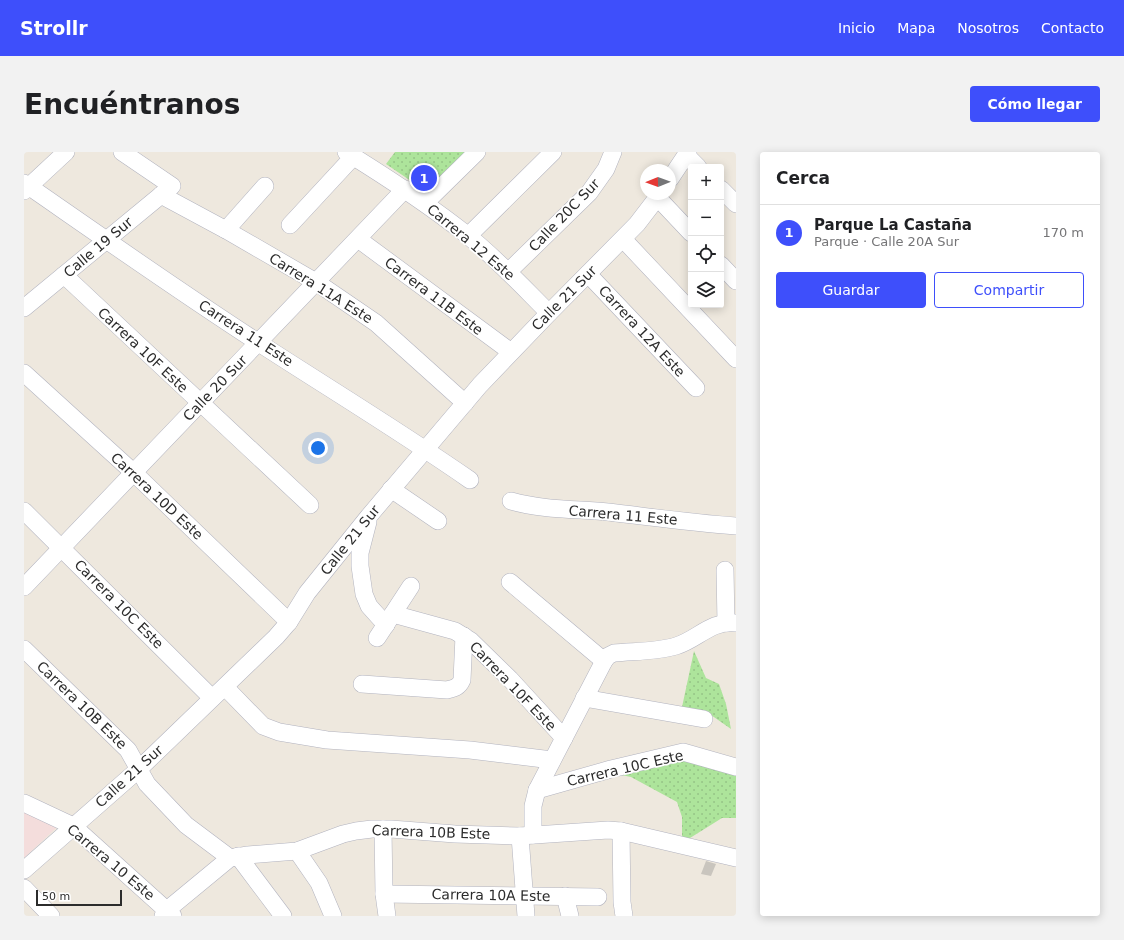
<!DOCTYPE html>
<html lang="es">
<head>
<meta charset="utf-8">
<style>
	body { margin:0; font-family:"DejaVu Sans",sans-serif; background:#f2f2f2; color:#202124 }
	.controls { position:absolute; right:12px; top:12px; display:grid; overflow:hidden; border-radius:4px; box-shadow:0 2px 10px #0003 }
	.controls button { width:36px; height:36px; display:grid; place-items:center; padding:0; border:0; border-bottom:1px solid #e0e0e0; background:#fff; color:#202124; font:20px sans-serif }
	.compass { position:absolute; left:616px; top:12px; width:36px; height:36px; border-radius:50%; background:#fff; box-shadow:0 2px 10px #0003; rotate:269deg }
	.scale { position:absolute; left:12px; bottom:10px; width:86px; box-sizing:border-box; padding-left:4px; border:2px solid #2c2c2c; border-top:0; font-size:11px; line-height:14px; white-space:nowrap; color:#2c2c2c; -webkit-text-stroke:3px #fff; paint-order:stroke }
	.you { position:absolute; left:294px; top:296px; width:14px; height:14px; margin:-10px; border:3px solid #fff; border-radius:50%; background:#1a73e8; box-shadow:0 0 0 6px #1a73e833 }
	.badge { display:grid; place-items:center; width:26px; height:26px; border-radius:50%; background:#3e4ffb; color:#fff; font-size:13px; font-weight:700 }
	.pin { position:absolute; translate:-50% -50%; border:2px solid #fff; box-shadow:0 1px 4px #0006 }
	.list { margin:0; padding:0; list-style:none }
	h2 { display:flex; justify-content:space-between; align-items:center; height:52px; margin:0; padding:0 16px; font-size:17px }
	h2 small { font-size:13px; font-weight:400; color:#757577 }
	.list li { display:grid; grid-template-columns:26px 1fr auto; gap:12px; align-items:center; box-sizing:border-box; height:56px; padding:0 16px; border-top:1px solid #e0e0e0 }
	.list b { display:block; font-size:15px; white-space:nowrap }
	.list p { margin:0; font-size:13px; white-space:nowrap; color:#757577 }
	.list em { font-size:13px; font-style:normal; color:#757577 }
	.actions { display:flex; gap:8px; padding:12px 16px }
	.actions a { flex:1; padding:9px 0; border:1px solid #3e4ffb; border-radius:4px; text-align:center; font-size:14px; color:#3e4ffb }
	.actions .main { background:#3e4ffb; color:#fff }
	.icon { flex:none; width:22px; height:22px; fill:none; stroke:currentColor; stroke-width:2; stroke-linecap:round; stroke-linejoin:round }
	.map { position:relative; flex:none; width:712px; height:764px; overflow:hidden; border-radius:4px }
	header { display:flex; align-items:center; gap:24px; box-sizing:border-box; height:56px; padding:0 20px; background:#3e4ffb; color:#fff }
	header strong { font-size:19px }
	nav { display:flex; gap:22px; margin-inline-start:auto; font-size:14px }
	.intro { display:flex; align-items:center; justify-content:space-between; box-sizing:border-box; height:96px; padding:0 24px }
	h1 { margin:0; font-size:28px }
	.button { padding:10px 18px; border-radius:4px; background:#3e4ffb; color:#fff; font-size:14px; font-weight:700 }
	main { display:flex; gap:24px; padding:0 24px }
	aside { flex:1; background:#fff; border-radius:4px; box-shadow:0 2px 10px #0003 }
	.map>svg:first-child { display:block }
	.medical { fill:#f4dddc }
	.green { fill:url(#green-dots) }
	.building { fill:#c9c5be }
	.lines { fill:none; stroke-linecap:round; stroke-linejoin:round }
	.minor-casing { stroke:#b2b3bf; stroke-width:18 }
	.minor { stroke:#fff; stroke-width:17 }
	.labels { text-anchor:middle; stroke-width:3.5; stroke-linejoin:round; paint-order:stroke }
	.street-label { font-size:14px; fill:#2c2c2c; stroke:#fff }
</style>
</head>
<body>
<header>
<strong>Strollr</strong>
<nav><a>Inicio</a><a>Mapa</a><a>Nosotros</a><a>Contacto</a></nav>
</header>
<div class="intro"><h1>Encuéntranos</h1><a class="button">Cómo llegar</a></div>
<main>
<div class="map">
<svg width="712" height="764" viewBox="0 0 712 764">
	<defs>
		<pattern id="green-dots" width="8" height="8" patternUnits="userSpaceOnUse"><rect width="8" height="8" fill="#ade49b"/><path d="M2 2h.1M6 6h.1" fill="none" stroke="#95c486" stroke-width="1.8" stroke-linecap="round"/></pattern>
	</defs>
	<rect width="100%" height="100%" fill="#eee8de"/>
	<!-- medical -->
	<path class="medical" d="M0,660L33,675L0,706Z"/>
	<!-- green -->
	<g class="green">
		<path d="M371,0H445L403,40L362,12Z"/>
		<path d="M670,499L682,526L695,532L702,552L707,577L687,563L658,555Z"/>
		<path d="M665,603L712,617V666H698L658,691V665L653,650L607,625L588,621Z"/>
	</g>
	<!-- building -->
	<path class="building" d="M682,709L692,712L687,724L677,722Z"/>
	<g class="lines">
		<!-- minor casing -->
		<g class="minor-casing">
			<g id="minor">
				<path d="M322,0C364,26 404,52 443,83C472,106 498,134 525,161"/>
				<path d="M662,3L674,15"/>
				<path d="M646,27L664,0"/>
				<path d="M0,31C78,85 156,140 235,191C306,237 377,280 446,328"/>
				<path d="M697,37L712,52"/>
				<path d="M0,39L42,0"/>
				<path d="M137,43L202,78L292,130L352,171L441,251"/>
				<path d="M633,45L667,81"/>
				<path d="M401,51L453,0"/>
				<path d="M266,73L329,5"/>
				<path d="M202,78L241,34"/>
				<path d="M444,84L529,0"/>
				<path d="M334,87L487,200"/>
				<path d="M599,87L712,207"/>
				<path d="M697,113L712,129"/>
				<path d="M484,120L565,41L582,17L589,0"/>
				<path d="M564,122L672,236"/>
				<path d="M40,123L286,353"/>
				<path d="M0,156L148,34L98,0"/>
				<path d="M0,221L110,321L265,470"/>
				<path d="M367,337L414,369"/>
				<path d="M487,349C519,358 551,357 584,360C627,365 669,371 712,374"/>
				<path d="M0,359L188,546"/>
				<path d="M344,370L336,401V414L340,442L345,454L362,473"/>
				<path d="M701,418L702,471"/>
				<path d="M486,430L580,509"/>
				<path d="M0,435L381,37"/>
				<path d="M369,462L431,479L447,489L486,527L540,586"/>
				<path d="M353,486L387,434"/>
				<path d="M0,497L104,598L123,632L162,673L206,706"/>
				<path d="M338,532L423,538C431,536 435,535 438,528L440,484"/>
				<path d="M201,535L239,574L255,580L303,588L446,598L528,608"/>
				<path d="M560,546L680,567"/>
				<path d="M513,638L587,617L659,600L712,615"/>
				<path d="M0,651L49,674L149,764"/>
				<path d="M359,677L360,742L363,764"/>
				<path d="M597,679L598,750L600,764"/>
				<path d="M509,683V654L513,638L580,509L584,504L590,501C610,499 632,500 652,494C673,488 687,468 712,471"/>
				<path d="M496,684L502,764"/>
				<path d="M273,699L295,731L309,764"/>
				<path d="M214,704L259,764"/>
				<path d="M0,718L115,617L252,485L265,470L283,441L345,364L456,233L525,161L613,72L636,42"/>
				<path d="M0,736L27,764"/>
				<path d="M360,742L574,745"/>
				<path d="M541,744L546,764"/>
				<path d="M139,764L143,758L206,706L224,703L273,699L319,682L332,679L348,677H367L431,682L496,684L584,678L597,679L712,706"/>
			</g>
		</g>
		<!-- minor -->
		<use href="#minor" class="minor"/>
	</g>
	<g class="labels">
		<!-- street labels -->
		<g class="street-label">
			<text transform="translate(540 63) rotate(-46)" y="5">Calle 20C Sur</text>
			<text transform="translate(447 90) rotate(40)" y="5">Carrera 12 Este</text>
			<text transform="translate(74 95) rotate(-40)" y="5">Calle 19 Sur</text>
			<text transform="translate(297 136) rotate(32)" y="5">Carrera 11A Este</text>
			<text transform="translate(410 144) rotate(37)" y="5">Carrera 11B Este</text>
			<text transform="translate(540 146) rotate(-45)" y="5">Calle 21 Sur</text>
			<text transform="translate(618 179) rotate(47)" y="5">Carrera 12A Este</text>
			<text transform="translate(222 181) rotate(33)" y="5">Carrera 11 Este</text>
			<text transform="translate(119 198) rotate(43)" y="5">Carrera 10F Este</text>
			<text transform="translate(191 236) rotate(-46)" y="5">Calle 20 Sur</text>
			<text transform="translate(133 344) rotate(43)" y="5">Carrera 10D Este</text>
			<text transform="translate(599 363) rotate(5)" y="5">Carrera 11 Este</text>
			<text transform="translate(326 388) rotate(-51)" y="5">Calle 21 Sur</text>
			<text transform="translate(95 452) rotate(45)" y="5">Carrera 10C Este</text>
			<text transform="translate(489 534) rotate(46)" y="5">Carrera 10F Este</text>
			<text transform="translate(58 553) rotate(44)" y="5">Carrera 10B Este</text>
			<text transform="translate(601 616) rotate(-13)" y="5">Carrera 10C Este</text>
			<text transform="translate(105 624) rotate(-42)" y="5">Calle 21 Sur</text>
			<text transform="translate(407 680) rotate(2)" y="5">Carrera 10B Este</text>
			<text transform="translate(87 710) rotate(40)" y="5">Carrera 10 Este</text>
			<text transform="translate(467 743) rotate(1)" y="5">Carrera 10A Este</text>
		</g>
	</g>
</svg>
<div class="controls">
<button>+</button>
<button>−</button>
<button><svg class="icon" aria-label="locate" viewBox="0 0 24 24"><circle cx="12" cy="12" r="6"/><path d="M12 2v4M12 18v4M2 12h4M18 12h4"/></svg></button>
<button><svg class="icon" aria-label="layers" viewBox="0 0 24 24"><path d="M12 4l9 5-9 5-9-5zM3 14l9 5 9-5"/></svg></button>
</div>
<svg class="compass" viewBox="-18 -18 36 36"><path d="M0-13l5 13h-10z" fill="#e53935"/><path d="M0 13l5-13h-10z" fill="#757577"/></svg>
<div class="scale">50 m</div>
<div class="you"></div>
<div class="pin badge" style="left:400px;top:26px">1</div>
</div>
<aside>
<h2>Cerca<small></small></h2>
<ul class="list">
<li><span class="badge">1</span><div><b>Parque La Castaña</b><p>Parque · Calle 20A Sur</p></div><em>170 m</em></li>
</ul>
<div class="actions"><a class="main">Guardar</a><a>Compartir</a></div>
</aside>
</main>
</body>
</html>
